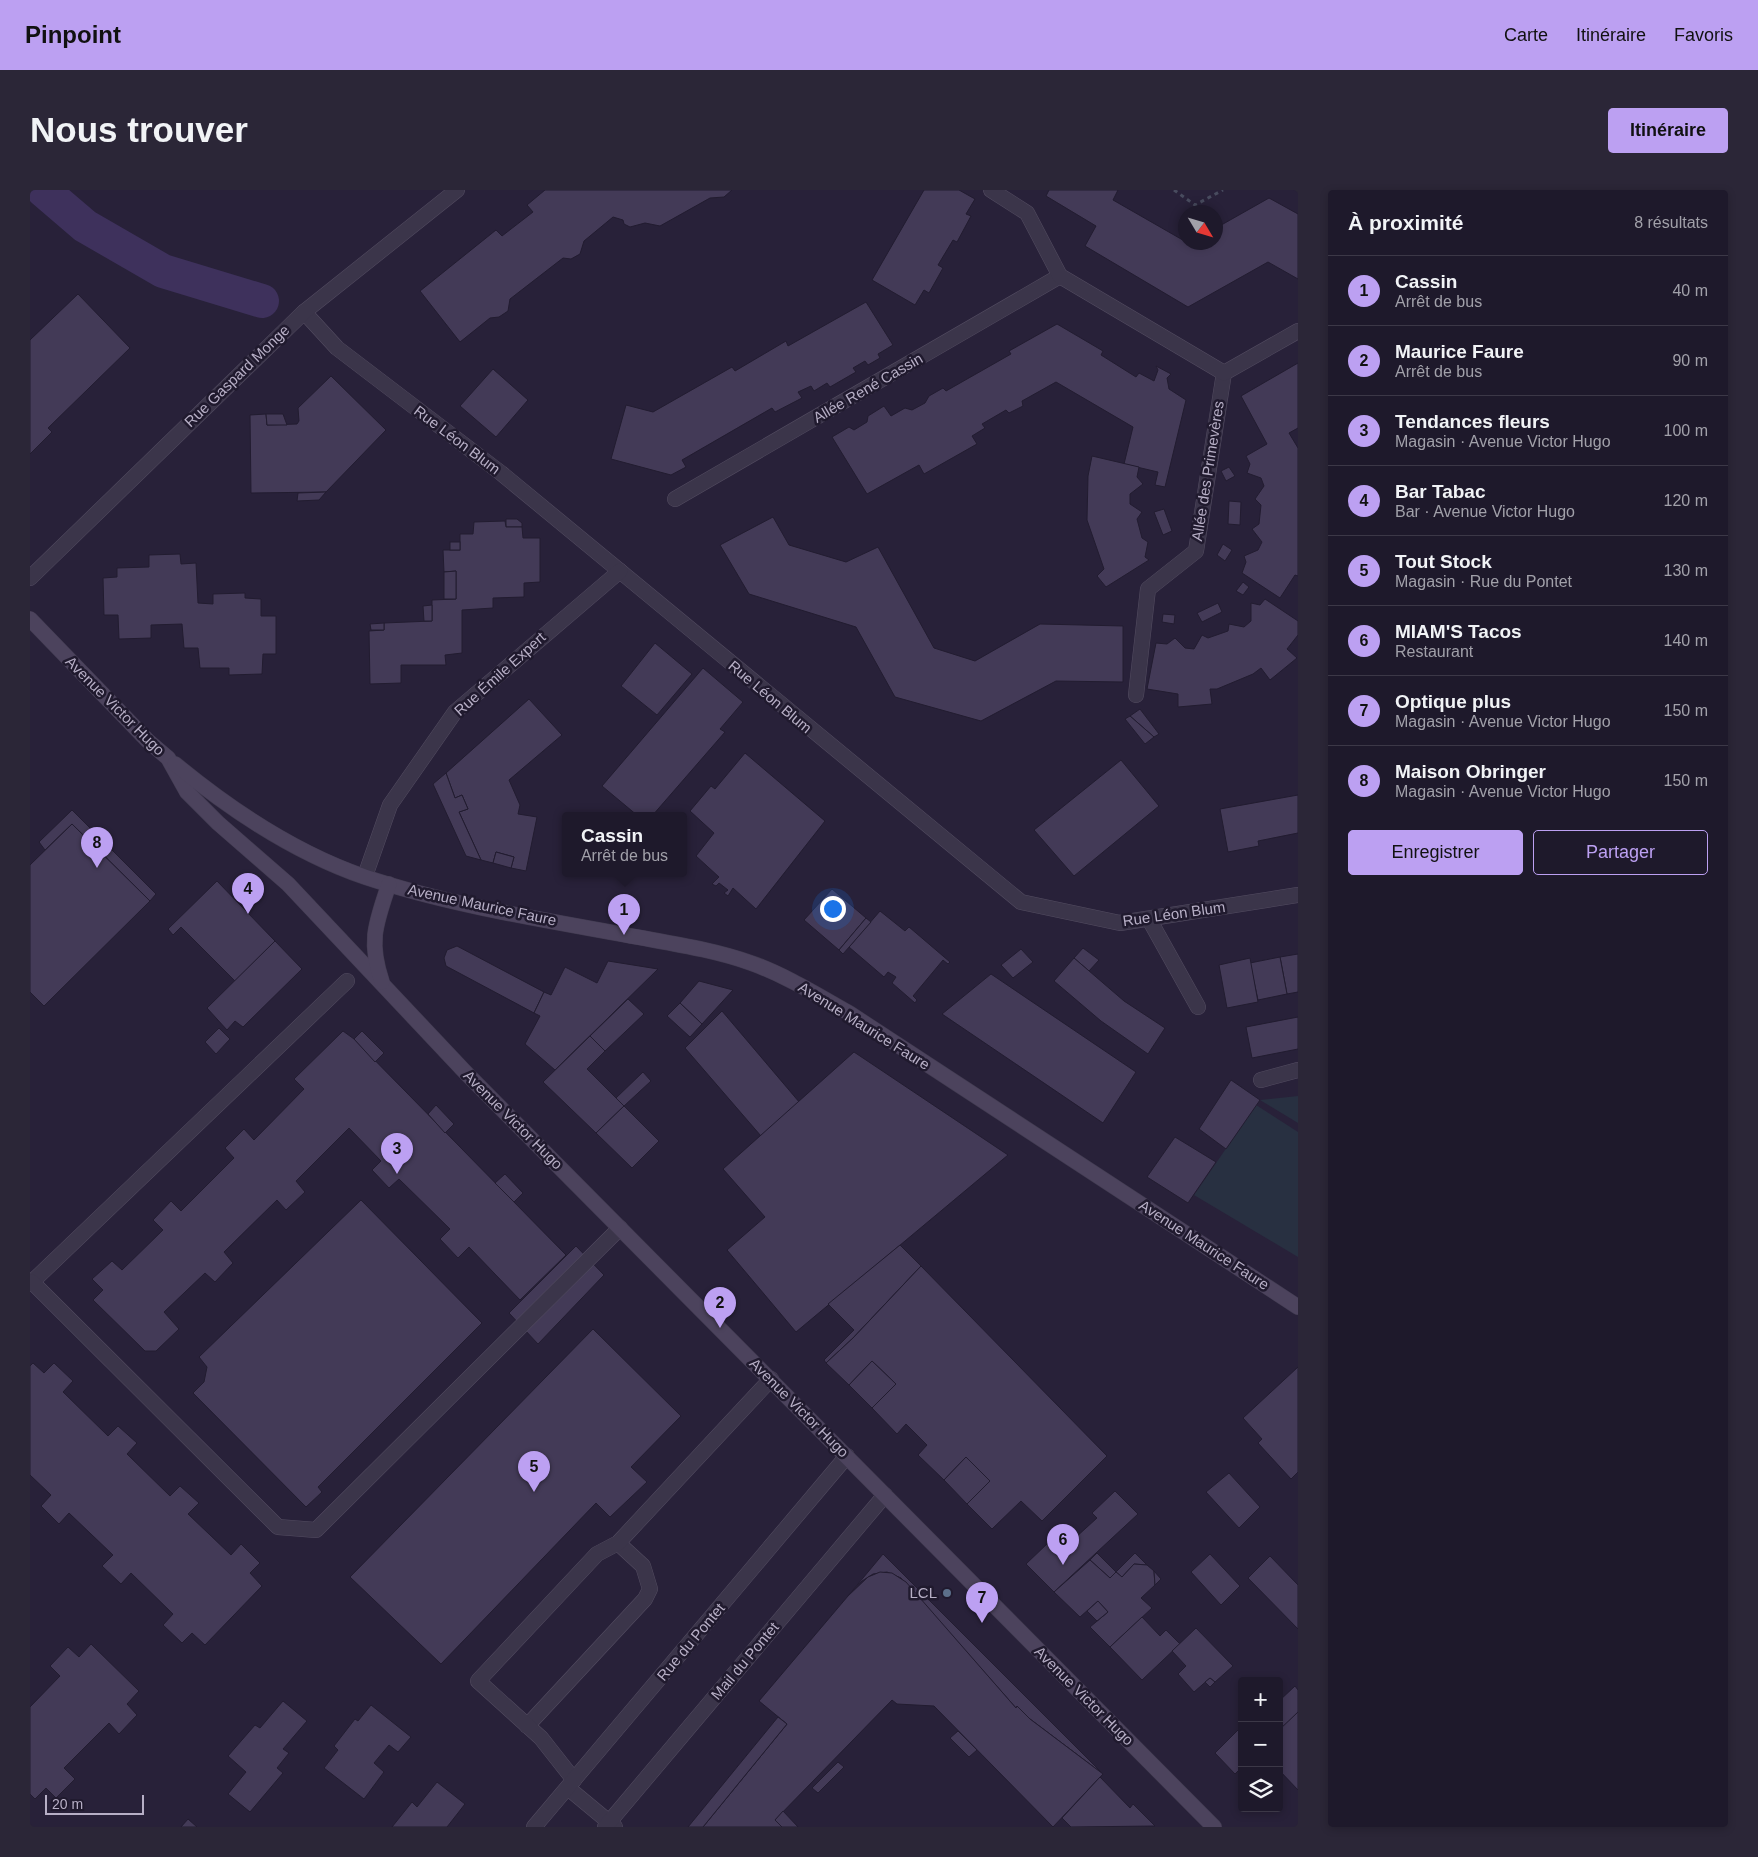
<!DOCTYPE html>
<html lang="fr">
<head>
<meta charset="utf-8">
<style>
	body { margin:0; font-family:Arial,sans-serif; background:#2b2637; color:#f1f3f6 }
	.controls { position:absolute; right:15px; bottom:15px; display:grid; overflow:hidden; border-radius:5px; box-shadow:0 2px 8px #0003 }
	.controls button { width:45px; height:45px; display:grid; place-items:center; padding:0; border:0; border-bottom:1px solid #3c3847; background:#1e192b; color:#f1f3f6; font:25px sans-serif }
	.compass { position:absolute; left:1148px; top:15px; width:45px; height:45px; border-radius:50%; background:#1e192b; box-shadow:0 2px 8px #0003; rotate:128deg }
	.scale { position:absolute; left:15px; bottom:12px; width:99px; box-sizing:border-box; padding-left:5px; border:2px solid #b7afc6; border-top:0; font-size:14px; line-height:18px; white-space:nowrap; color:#b7afc6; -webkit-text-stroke:4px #201a2e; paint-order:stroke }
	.you { position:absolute; left:802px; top:718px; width:18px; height:18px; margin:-12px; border:4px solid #fff; border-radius:50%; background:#1a73e8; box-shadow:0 0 0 8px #1a73e833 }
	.badge { display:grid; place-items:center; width:32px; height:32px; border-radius:50%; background:#bca0f2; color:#111; font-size:16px; font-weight:700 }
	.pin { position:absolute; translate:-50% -41px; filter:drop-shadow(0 1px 2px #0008) }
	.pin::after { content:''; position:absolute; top:26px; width:18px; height:15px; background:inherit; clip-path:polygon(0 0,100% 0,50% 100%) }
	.popup { position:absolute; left:532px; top:622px; width:125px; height:65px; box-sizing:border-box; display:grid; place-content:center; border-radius:5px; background:#1e192b; filter:drop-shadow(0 1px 4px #0005); font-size:16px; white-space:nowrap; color:#a1a0a9 }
	.popup b { font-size:19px; color:#f1f3f6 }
	.popup::after { content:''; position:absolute; left:50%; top:100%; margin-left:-10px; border:10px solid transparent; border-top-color:#1e192b }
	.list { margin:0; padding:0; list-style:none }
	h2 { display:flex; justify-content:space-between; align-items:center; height:65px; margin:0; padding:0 20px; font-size:21px }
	h2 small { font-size:16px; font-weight:400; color:#a1a0a9 }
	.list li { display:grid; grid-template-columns:32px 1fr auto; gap:15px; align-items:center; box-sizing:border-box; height:70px; padding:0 20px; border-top:1px solid #3c3847 }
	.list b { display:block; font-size:19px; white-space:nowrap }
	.list p { margin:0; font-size:16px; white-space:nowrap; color:#a1a0a9 }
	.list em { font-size:16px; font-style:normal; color:#a1a0a9 }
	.actions { display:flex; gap:10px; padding:15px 20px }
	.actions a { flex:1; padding:11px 0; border:1px solid #bca0f2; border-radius:5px; text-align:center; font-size:18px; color:#bca0f2 }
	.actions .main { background:#bca0f2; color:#111 }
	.icon { flex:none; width:28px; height:28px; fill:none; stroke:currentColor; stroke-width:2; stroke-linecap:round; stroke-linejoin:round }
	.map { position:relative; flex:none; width:1268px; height:1637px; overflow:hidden; border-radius:5px }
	header { display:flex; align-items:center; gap:30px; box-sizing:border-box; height:70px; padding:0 25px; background:#bca0f2; color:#111 }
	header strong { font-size:24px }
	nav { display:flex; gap:28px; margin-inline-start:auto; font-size:18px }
	.intro { display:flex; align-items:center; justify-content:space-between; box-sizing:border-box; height:120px; padding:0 30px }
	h1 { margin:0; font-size:35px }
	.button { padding:12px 22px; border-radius:5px; background:#bca0f2; color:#111; font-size:18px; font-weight:700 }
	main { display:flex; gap:30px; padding:0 30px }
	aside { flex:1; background:#1e192b; border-radius:5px; box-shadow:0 2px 8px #0003 }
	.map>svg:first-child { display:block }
	.green { fill:#283041 }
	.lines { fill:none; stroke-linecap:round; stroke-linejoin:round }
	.canal { stroke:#3e315c; stroke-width:34 }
	.building { fill:#433a57; stroke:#221c30 }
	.lane-casing { stroke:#534c61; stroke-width:16 }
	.street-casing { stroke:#534c61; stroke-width:16 }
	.secondary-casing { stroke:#413b50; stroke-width:16 }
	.path { stroke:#484b5e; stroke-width:3; stroke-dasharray:4 4; stroke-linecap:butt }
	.lane { stroke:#3b354a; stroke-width:15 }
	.street { stroke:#3b354a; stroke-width:15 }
	.secondary { stroke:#4c435d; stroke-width:15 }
	.service-dot { fill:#5c6f8a; stroke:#201a2e; stroke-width:2 }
	.labels { text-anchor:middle; stroke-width:5; stroke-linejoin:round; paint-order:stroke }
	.street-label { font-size:15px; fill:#b7afc6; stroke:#201a2e }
	.poi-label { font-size:15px; fill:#b7afc6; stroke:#201a2e; text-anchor:end }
</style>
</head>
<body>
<header>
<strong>Pinpoint</strong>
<nav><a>Carte</a><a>Itinéraire</a><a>Favoris</a></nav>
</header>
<div class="intro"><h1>Nous trouver</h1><a class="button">Itinéraire</a></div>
<main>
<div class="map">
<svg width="1268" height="1637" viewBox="0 0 1268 1637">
	<rect width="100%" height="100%" fill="#282139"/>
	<!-- green -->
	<g class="green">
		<path d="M1268,906V933L1230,910Z"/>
		<path d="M1226,915L1268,942V1067L1164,1005Z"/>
	</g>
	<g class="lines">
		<!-- canal -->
		<path class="canal" d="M13,0L55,36L133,81L232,111"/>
	</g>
	<!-- building -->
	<g class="building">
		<path d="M515,0H702L694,7L680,8L630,36L615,33L600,37L594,34L593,30L583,27L554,51L550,64L541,69L533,68L480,109L478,121L469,127L460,128L430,152L390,101L466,40L472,46L503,22L497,15Z"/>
		<path d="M894,0H929L945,9L936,24L941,26L927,52L923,50L908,75L913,78L899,103L894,100L885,115L842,90Z"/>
		<path d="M1019,0H1088L1083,10L1158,53L1186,52V38L1239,8L1268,24V89L1238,72L1158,117L1055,56L1066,36L1016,6Z"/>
		<path d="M48,104L100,158L18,238L22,242L0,264V150Z"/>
		<path d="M836,112L863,155L848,164L850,168L838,175L835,171L823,178L826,182L800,197L797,193L784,201L781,196L768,202L772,208L745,222L742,218L652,270L656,277L641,285L581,269L596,215L623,222L702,177L705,181L756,151L758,156Z"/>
		<path d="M1027,134L1073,161L1071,165L1106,187L1109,183L1124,191L1128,180L1126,176L1141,184L1137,188L1139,199L1156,210L1135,297L1125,295L1128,282L1094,274L1103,237L1026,192L992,211L993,216L979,223L976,220L952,234L955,238L942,246L947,254L894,284L889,275L837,304L802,247L819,237L824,240L837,232L838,226L854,216L861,226L875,218L882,220L895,213L899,206L913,198L916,201L981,164L979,161Z"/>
		<path d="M1268,173V238L1259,243L1268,258V386L1265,385L1250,408L1212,383L1216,372L1214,366L1228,360L1232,352L1222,339L1229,334L1231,315L1225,309L1234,296L1231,288L1217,283L1220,274L1216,266L1237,254L1211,206Z"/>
		<path d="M463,179L498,210L466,247L430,216Z"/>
		<path d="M301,186L356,240L296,302L221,303L220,225L236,224L237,235L267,234L269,231L268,218Z"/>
		<path d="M236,224H253L257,235H237Z"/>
		<path d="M1062,266L1109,277L1107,287L1113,294L1100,304V314L1112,322L1107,329L1112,348L1118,352L1115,367L1119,370L1076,397L1067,386L1074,379L1057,330L1058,286Z"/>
		<path d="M1199,277L1205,286L1196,291L1191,281Z"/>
		<path d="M296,302L289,310L267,311L268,303Z"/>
		<path d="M1199,311L1211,312L1210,335L1198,334Z"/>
		<path d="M1134,319L1142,341L1133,345L1124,322Z"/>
		<path d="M743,327L759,355L816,372L848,357L904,458L945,471L1010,434L1093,436V492L1026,491L951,531L865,507L826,437L719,404L690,355Z"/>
		<path d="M476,329H487L492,333V337H476Z"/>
		<path d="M475,331L476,337H492L493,348H510V392L494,393V407L463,408V418L432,420V463L415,465L416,475H371V493L340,494L339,441L354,440V433L402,431V410L426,409V381L414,382L413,360H430V344H443L444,332Z"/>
		<rect x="420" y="352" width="10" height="8"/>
		<path d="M1193,354L1202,360L1195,371L1187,365Z"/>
		<path d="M150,364L151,374L166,373L168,413L183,414V404L215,403V408L231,409V426H246V464H233L232,484L199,485V478H170L168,458H154L152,434L121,435V448L89,449L88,425H74L73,388L87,387V378L119,377V365Z"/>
		<path d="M426,381V409H414V382Z"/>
		<path d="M1213,392L1219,397L1213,405L1206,401Z"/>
		<path d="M1235,409L1268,431V445L1257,459L1267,468L1240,490L1231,478L1223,484L1187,499H1180L1182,514L1148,517V504L1117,499L1126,453L1137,454L1145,448L1155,458L1164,459L1172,445L1178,448L1198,441L1199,434L1214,437L1221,431V413L1230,415Z"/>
		<path d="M1188,413L1192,422L1172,432L1167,423Z"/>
		<path d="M402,415V431H394L393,416Z"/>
		<path d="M1133,424L1145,425L1144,434L1132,432Z"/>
		<path d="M354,433V440H341L340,434Z"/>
		<path d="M625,453L662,484L627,525L591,496Z"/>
		<path d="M673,478L713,512L690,539L695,542L622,626H608L572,596Z"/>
		<path d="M499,509L532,545L479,590L490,615L488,624L507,627L496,681L481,678L484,667L466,662L463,673L451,670L429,622L438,619L432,605L425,608L416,583Z"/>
		<path d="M1110,519L1129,544L1124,547L1100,526Z"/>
		<path d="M1100,526L1124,547L1115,554L1095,529Z"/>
		<path d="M715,563L795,631L726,719L703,698L698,706L694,703L698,700L689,693L686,696L682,694L689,687L666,666L684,643L660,621L681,596L685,599Z"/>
		<path d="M1091,570L1129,616L1044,686L1004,640Z"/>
		<path d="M416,583L425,608L432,605L438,619L429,622L451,670L436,666L403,594Z"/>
		<path d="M1268,605V643L1228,651L1229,656L1198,662L1190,619Z"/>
		<path d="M42,620L126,704L120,711L42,634L15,660L9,652Z"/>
		<path d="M42,634L120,711L14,816L0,802V675Z"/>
		<path d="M466,662L484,667L481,678L463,673Z"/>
		<path d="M187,691L245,751L205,791L151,737L143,745L138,739Z"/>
		<path d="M802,699L836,728L809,760L774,730Z"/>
		<path d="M850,721L875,741L879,737L920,772L918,774L913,770L883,806L887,810L885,813L862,793L866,787L858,782L854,787L819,757Z"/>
		<path d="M836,728L841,732L813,764L809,760Z"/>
		<path d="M245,751L272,779L213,837L205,831L197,840L177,818Z"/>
		<path d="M427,756L514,802L504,823L416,776L414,768L417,760Z"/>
		<path d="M1053,758L1069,770L1059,781L1044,768Z"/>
		<path d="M991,759L1003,772L983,788L971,775Z"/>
		<path d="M1268,764V802L1257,804L1250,767Z"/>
		<path d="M1250,767L1257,804L1228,810L1220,773Z"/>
		<path d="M1044,768L1094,811L1135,838L1118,864L1071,831L1024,791Z"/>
		<path d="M1220,768L1228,812L1197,818L1189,775Z"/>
		<path d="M578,771L628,779L525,880L495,854L510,826L504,823L514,802L521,805L535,777L567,793Z"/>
		<path d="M961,784L1106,882L1073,933L912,824Z"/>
		<path d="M669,791L703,800L672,834L650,813Z"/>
		<path d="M598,809L614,824L575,861L560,846Z"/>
		<path d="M650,813L672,834L660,847L637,826Z"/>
		<path d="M692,821L770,913L731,946L655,858Z"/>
		<path d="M1268,827V859L1222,868L1216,837Z"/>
		<path d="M189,838L200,849L186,864L175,852Z"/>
		<path d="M313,841L324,849L536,1065L490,1110L439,1057L428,1068L410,1049L420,1039L369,989L359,998L342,980L351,971L319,938L266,991L275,1002L256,1020L247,1010L194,1062L203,1073L185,1092L175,1083L134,1122L149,1139L126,1161H115L63,1110L73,1100L62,1089L82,1071L92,1080L133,1040L123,1030L141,1011L151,1021L204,968L195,958L214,939L224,950L274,899L264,889Z"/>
		<path d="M332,841L354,863L345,872L324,849Z"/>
		<path d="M560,846L575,861L557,879L594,916L566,943L513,892Z"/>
		<path d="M824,862L978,965L766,1142L697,1060L735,1027L693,979Z"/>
		<path d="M613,882L621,891L594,916L586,908Z"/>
		<path d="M1201,890L1230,910L1196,959L1169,939Z"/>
		<path d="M406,915L424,934L415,943L398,924Z"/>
		<path d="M594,916L629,951L602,978L566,943Z"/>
		<path d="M1145,947L1186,972L1158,1013L1117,987Z"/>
		<path d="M475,984L493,1003L484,1012L465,993Z"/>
		<path d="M331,1010L452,1133L288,1297L292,1302L276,1317L163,1203L174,1192L177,1177L169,1167Z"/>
		<path d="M870,1055L891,1076L823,1148L796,1173L794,1170L824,1140L798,1114Z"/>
		<path d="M546,1056L574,1085L508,1154L479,1123Z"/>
		<path d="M891,1076L1077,1266L1012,1331L991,1311L962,1339L937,1314L960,1291L936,1267L914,1290L888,1265L897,1255L876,1234L867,1244L842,1218L866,1194L842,1171L819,1195L796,1173L823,1148Z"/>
		<path d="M563,1139L651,1226L601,1277L617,1292L580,1327L566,1313L411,1474L320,1387Z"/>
		<path d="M842,1171L866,1194L842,1218L819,1195Z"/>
		<path d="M3,1173L14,1183L24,1173L43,1191L33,1202L78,1246L88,1236L107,1253L97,1264L140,1306L150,1296L169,1313L158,1324L201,1365L211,1354L230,1373L220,1383L232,1396L175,1455L162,1443L152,1453L133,1435L143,1424L101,1383L91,1394L72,1376L83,1365L39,1323L29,1334L11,1316L21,1305L0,1285V1176Z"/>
		<path d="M1268,1177V1282L1261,1289L1228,1253L1232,1249L1213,1228Z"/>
		<path d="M936,1267L960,1291L937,1314L914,1290Z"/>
		<path d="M1199,1283L1230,1317L1209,1338L1176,1302Z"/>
		<path d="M1085,1301L1108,1324L1024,1402L996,1374L1018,1353L1023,1359L1040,1343L1045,1348L1067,1328L1062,1323Z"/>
		<path d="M1067,1363L1086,1382L1080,1388L1060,1370Z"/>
		<path d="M1105,1363L1117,1375L1104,1374L1092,1387L1086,1382Z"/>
		<path d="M853,1364L1073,1584L1000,1529L987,1516L986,1518L871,1388L857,1382L843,1384L832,1391L818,1406Z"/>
		<path d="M1180,1364L1210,1396L1191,1415L1161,1382Z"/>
		<path d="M1240,1366L1268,1395V1439L1218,1388Z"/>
		<path d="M1060,1370L1080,1388L1086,1382L1092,1387L1104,1374L1117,1375L1124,1381L1125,1395L1111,1408L1122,1418L1080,1457L1060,1437L1078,1422L1068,1411L1050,1427L1024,1402Z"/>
		<path d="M1124,1381L1131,1389L1125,1395Z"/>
		<path d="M850,1382L862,1383L876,1392L986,1518L987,1516L1000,1529L1073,1584L1023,1637L904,1516L867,1514L862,1510L745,1630L752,1637H673L757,1534L729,1511L818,1406L838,1387Z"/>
		<path d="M1068,1411L1078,1422L1067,1431L1057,1421Z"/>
		<path d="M1112,1427L1130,1446L1136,1440L1150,1454L1112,1490L1080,1457Z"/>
		<path d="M1166,1438L1203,1476L1185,1492L1180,1488L1164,1502L1148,1484L1156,1476L1142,1461Z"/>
		<path d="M61,1454L109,1501L97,1514L107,1525L89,1544L79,1533L34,1578L45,1589L26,1608L16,1598L5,1609L0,1604V1517L30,1486L20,1476L38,1457L49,1467Z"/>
		<path d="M1180,1488L1185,1492L1180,1497L1175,1492Z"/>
		<path d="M1265,1496L1268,1500V1522L1250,1540L1249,1511Z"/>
		<path d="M253,1511L277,1531L253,1559L259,1563L247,1578L253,1583L220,1622L198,1604L216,1582L198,1566L225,1535L230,1538Z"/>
		<path d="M341,1515L381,1547L368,1562L359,1555L344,1573L354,1582L334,1609L294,1578L308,1560L304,1556L325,1529L328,1531Z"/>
		<path d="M1268,1522V1600L1249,1580V1540Z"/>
		<path d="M748,1527L757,1534L673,1637H658Z"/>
		<path d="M1212,1536V1577L1205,1584L1185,1563Z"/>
		<path d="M928,1541L947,1560L939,1567L920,1548Z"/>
		<path d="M808,1572L814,1577L788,1603L782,1598Z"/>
		<path d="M1070,1587L1100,1618L1103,1614L1125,1636L1041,1637L1032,1628Z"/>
		<path d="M407,1592L435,1614L417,1637H362L382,1612L387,1617Z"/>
		<path d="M753,1621L768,1637H752L745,1630Z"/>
		<path d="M158,1629L167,1637H151Z"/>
	</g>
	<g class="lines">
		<!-- lane casing -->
		<g class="lane-casing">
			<g id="lane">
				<path d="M645,309L1030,86"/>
				<path d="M1106,505L1118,399L1166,361L1194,183"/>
				<path d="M1119,729L1168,817"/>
				<path d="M1231,890L1268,880"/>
				<path d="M497,1536L615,1409L620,1399L613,1376L588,1353"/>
				<path d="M544,1590L511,1548L448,1491L567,1364L588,1353L741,1189"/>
			</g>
		</g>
		<!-- street casing -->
		<g class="street-casing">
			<g id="street">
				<path d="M961,0L997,23L1030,86L1194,183L1268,141"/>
				<path d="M274,122L307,158L471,283L991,712L1090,733L1268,705"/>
				<path d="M0,388L274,122L427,0"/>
				<path d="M335,686L360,615L425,522L590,381"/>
				<path d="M2,1092L317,791"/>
				<path d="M0,1094L2,1092L248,1337L286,1340L590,1038"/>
				<path d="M538,1598L585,1637"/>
				<path d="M504,1637L817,1266"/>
				<path d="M575,1637L855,1305"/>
			</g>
		</g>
		<!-- secondary casing -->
		<g class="secondary-casing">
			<g id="secondary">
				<path d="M0,429L118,551L138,568L157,602L188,633L258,694L436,883L1184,1637"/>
				<path d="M145,574C202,621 265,663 335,687C419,715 509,729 596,745C638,753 682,759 721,773C755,785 787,805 819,823L1268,1117"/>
				<path d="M352,792C338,751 346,733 359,694"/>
			</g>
		</g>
		<!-- path -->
		<path class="path" d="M1144,0L1165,15L1193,0"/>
		<!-- lane -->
		<use href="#lane" class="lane"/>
		<!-- street -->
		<use href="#street" class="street"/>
		<!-- secondary -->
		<use href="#secondary" class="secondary"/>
	</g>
	<!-- markers -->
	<circle class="service-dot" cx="917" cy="1403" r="5"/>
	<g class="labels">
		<!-- street labels -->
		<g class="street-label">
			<text transform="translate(207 186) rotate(-44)" y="5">Rue Gaspard Monge</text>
			<text transform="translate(838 198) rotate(-30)" y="5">Allée René Cassin</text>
			<text transform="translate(427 250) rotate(37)" y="5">Rue Léon Blum</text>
			<text transform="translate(1178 281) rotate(-81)" y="5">Allée des Primevères</text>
			<text transform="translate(470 484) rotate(-42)" y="5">Rue Émile Expert</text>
			<text transform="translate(740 507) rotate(40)" y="5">Rue Léon Blum</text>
			<text transform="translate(85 516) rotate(45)" y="5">Avenue Victor Hugo</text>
			<text transform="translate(452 715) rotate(12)" y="5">Avenue Maurice Faure</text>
			<text transform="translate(1144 724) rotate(-8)" y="5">Rue Léon Blum</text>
			<text transform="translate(834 836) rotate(32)" y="5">Avenue Maurice Faure</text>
			<text transform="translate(483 930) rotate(45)" y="5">Avenue Victor Hugo</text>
			<text transform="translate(1174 1055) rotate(33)" y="5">Avenue Maurice Faure</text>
			<text transform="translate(769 1218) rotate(45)" y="5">Avenue Victor Hugo</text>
			<text transform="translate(661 1452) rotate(-50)" y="5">Rue du Pontet</text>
			<text transform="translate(715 1471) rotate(-50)" y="5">Mail du Pontet</text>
			<text transform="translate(1054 1506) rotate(45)" y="5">Avenue Victor Hugo</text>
		</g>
		<!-- poi labels -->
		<g class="poi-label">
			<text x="907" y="1408">LCL</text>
		</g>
	</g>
</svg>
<div class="controls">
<button>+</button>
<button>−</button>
<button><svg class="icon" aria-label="layers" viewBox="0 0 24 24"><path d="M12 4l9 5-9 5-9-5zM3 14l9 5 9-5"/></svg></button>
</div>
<svg class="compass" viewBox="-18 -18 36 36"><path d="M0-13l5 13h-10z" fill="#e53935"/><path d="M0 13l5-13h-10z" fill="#a1a0a9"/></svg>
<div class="scale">20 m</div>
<div class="you"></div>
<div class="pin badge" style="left:594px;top:745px">1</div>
<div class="popup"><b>Cassin</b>Arrêt de bus</div>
<div class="pin badge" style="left:690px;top:1138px">2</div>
<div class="pin badge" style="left:367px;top:984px">3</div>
<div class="pin badge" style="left:218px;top:724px">4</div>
<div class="pin badge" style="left:504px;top:1302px">5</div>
<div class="pin badge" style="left:1033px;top:1375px">6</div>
<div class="pin badge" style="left:952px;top:1433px">7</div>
<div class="pin badge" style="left:67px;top:678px">8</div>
</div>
<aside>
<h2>À proximité<small>8 résultats</small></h2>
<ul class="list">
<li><span class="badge">1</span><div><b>Cassin</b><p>Arrêt de bus</p></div><em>40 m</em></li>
<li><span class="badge">2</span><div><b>Maurice Faure</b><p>Arrêt de bus</p></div><em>90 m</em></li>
<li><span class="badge">3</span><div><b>Tendances fleurs</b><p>Magasin · Avenue Victor Hugo</p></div><em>100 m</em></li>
<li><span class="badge">4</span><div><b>Bar Tabac</b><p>Bar · Avenue Victor Hugo</p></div><em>120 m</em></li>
<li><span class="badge">5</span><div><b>Tout Stock</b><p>Magasin · Rue du Pontet</p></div><em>130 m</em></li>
<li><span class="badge">6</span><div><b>MIAM'S Tacos</b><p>Restaurant</p></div><em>140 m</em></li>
<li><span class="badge">7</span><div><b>Optique plus</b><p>Magasin · Avenue Victor Hugo</p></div><em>150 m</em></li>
<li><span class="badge">8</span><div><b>Maison Obringer</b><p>Magasin · Avenue Victor Hugo</p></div><em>150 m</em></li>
</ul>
<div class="actions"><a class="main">Enregistrer</a><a>Partager</a></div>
</aside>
</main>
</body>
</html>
